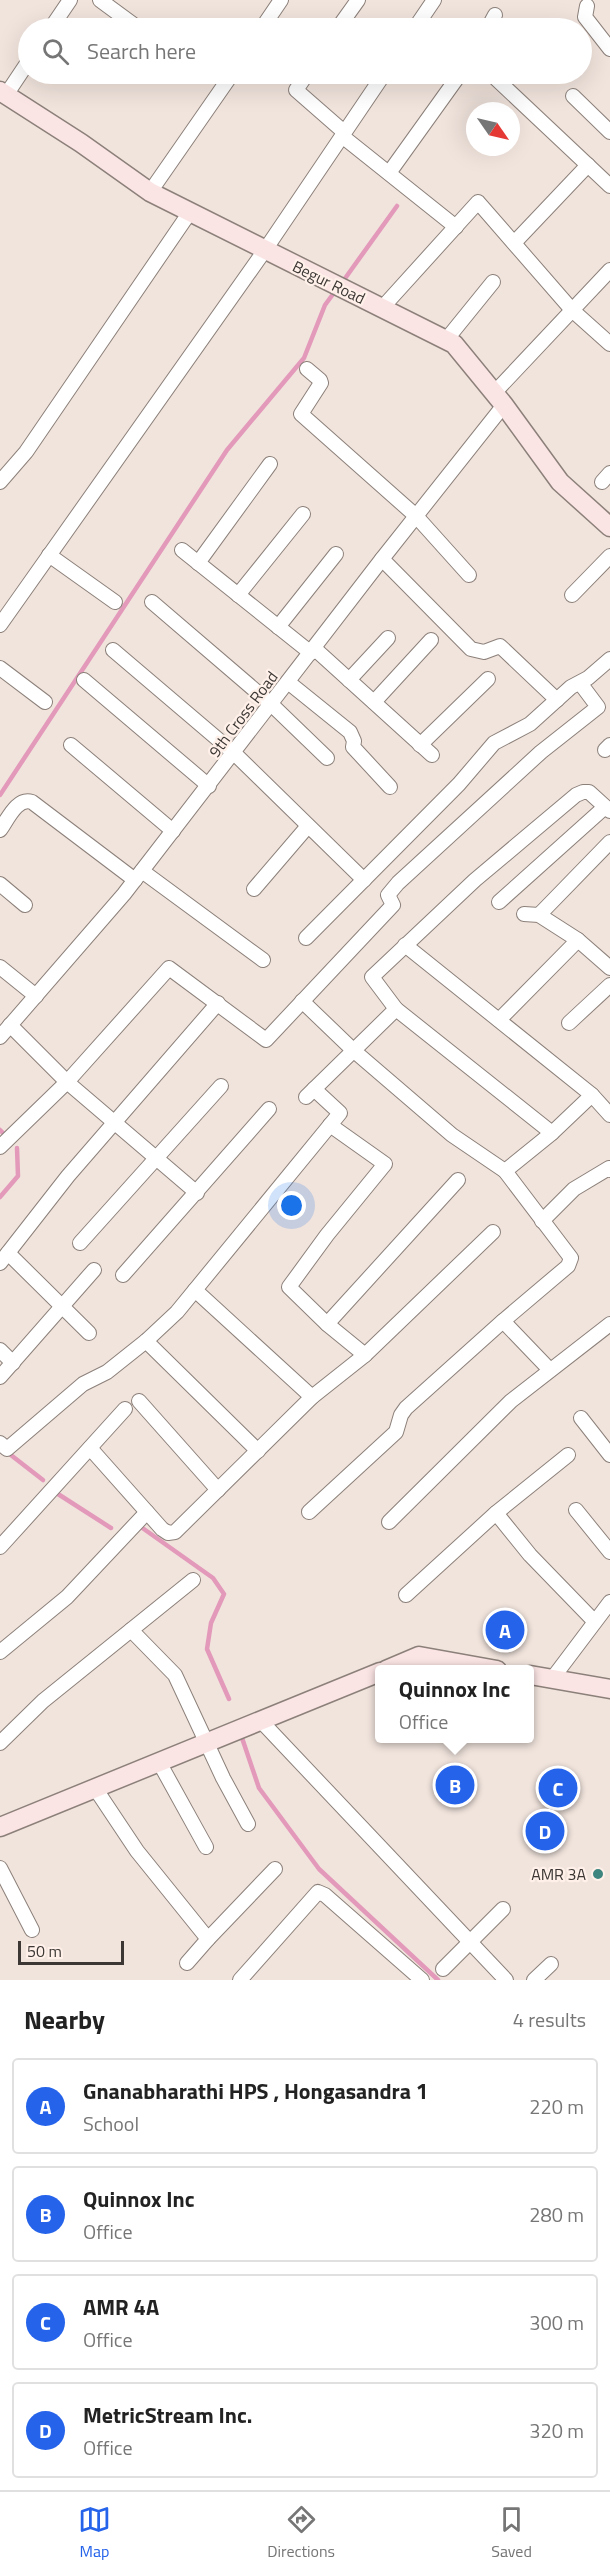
<!DOCTYPE html>
<html lang="en">
<head>
<meta charset="utf-8">
<style>
	body { margin:0; font-family:"Titillium Web",sans-serif; background:#f6f6f6; color:#222 }
	.compass { position:absolute; left:466px; top:102px; width:54px; height:54px; border-radius:50%; background:#fff; box-shadow:0 6px 24px #0002; rotate:124deg }
	.scale { position:absolute; left:18px; bottom:15px; width:106px; box-sizing:border-box; padding-left:6px; border:3px solid #3c3734; border-top:0; font-size:16px; line-height:21px; white-space:nowrap; color:#3c3734; -webkit-text-stroke:4px #fff1ea; paint-order:stroke }
	.you { position:absolute; left:292px; top:1206px; width:21px; height:21px; margin:-15px; border:4px solid #fff; border-radius:50%; background:#1a73e8; box-shadow:0 0 0 9px #1a73e833 }
	.badge { display:grid; place-items:center; width:39px; height:39px; border-radius:50%; background:#2563eb; color:#fff; font-size:20px; font-weight:700 }
	.pin { position:absolute; translate:-50% -50%; border:3px solid #fff; box-shadow:0 2px 6px #0006 }
	.popup { position:absolute; left:375px; top:1665px; width:159px; height:78px; box-sizing:border-box; display:grid; place-content:center; border-radius:6px; background:#fff; filter:drop-shadow(0 2px 4px #0005); font-size:20px; white-space:nowrap; color:#767676 }
	.popup b { font-size:22px; color:#222 }
	.popup::after { content:''; position:absolute; left:50%; top:100%; margin-left:-12px; border:12px solid transparent; border-top-color:#fff }
	.list { margin:0; padding:0; list-style:none }
	h2 { display:flex; justify-content:space-between; align-items:center; height:78px; margin:0; padding:0 24px; font-size:26px }
	h2 small { font-size:20px; font-weight:400; color:#767676 }
	.list li { display:grid; grid-template-columns:39px 1fr auto; gap:18px; align-items:center; box-sizing:border-box; height:96px; margin:0 12px 12px; padding:0 12px; border:2px solid #e0e0e0; border-radius:6px }
	.list b { display:block; font-size:22px; white-space:nowrap }
	.list p { margin:0; font-size:20px; white-space:nowrap; color:#767676 }
	.list em { font-size:20px; font-style:normal; color:#767676 }
	.icon { flex:none; width:33px; height:33px; fill:none; stroke:currentColor; stroke-width:2; stroke-linecap:round; stroke-linejoin:round }
	.map { position:relative; flex:none; width:610px; height:1980px; overflow:hidden }
	.search { position:absolute; background:#fff; box-shadow:0 6px 24px #0002; left:18px; right:18px; top:18px; height:66px; display:flex; align-items:center; gap:15px; box-sizing:border-box; padding:0 21px; border-radius:33px; color:#767676; font-size:22px }
	.sheet { height:510px; background:#fff }
	nav { display:flex; justify-content:space-around; align-items:center; box-sizing:border-box; height:84px; border-top:2px solid #e0e0e0; background:#fff; font-size:16px; color:#767676 }
	nav a { display:grid; justify-items:center; gap:3px }
	nav .on { color:#2563eb }
	.map>svg:first-child { display:block }
	.lines { fill:none; stroke-linecap:round; stroke-linejoin:round }
	.stream { stroke:#e399ba; stroke-width:4.5 }
	.street-casing { stroke:#8c807a; stroke-width:16 }
	.secondary-casing { stroke:#8c807a; stroke-width:21 }
	.street { stroke:#fff; stroke-width:14 }
	.secondary { stroke:#fbe4e4; stroke-width:18 }
	.poi-dot { fill:#3e857f; stroke:#fff1ea; stroke-width:2 }
	.labels { text-anchor:middle; stroke-width:4.5; stroke-linejoin:round; paint-order:stroke }
	.street-label { font-size:16px; fill:#3c3734; stroke:#fff1ea }
	.poi-label { font-size:16px; fill:#3c3734; stroke:#fff1ea; text-anchor:end }
</style>
</head>
<body>
<div class="map">
<svg width="610" height="1980" viewBox="0 0 610 1980">
	<rect width="100%" height="100%" fill="#f1e4dd"/>
	<g class="lines">
		<!-- stream -->
		<g class="stream">
			<path d="M341,284L397,206"/>
			<path d="M0,795L227,450L304,358L325,305L336,290"/>
			<path d="M0,1130L3,1133"/>
			<path d="M0,1197L18,1176L17,1148"/>
			<path d="M7,1452L43,1480"/>
			<path d="M58,1494L111,1528"/>
			<path d="M141,1527L213,1578L224,1594L211,1623L207,1649L229,1699"/>
			<path d="M241,1735L259,1788L319,1869L438,1980"/>
		</g>
		<!-- street casing -->
		<g class="street-casing">
			<g id="street">
				<path d="M100,0L138,28"/>
				<path d="M587,6L585,17L610,49"/>
				<path d="M51,28L70,0"/>
				<path d="M262,28L281,0"/>
				<path d="M338,28L358,0"/>
				<path d="M415,28L434,0"/>
				<path d="M488,28L495,15"/>
				<path d="M307,74L296,90L344,132"/>
				<path d="M491,74L610,186"/>
				<path d="M6,95L28,62"/>
				<path d="M573,96L610,132"/>
				<path d="M342,136L456,227"/>
				<path d="M389,173L460,74"/>
				<path d="M150,192L232,74"/>
				<path d="M514,243L588,165"/>
				<path d="M382,308L478,202L572,310L610,344"/>
				<path d="M446,340L493,282"/>
				<path d="M307,369L320,380L321,383L301,414L416,516L469,575"/>
				<path d="M495,392L610,270"/>
				<path d="M0,482L26,452L190,212"/>
				<path d="M602,482L610,473"/>
				<path d="M182,550L311,653"/>
				<path d="M49,555L115,602"/>
				<path d="M382,559L471,649L484,652L500,646L557,700"/>
				<path d="M198,563L270,464"/>
				<path d="M238,595L303,514"/>
				<path d="M572,595L610,556"/>
				<path d="M152,602L271,704L327,758"/>
				<path d="M0,625L265,250L384,74"/>
				<path d="M278,627L336,554"/>
				<path d="M315,649L432,755"/>
				<path d="M113,650L234,753L364,880"/>
				<path d="M0,668L45,702"/>
				<path d="M84,680L209,786"/>
				<path d="M349,680L388,638"/>
				<path d="M288,682L350,732L354,741L353,747L390,787"/>
				<path d="M374,702L431,640"/>
				<path d="M71,745L173,831"/>
				<path d="M420,745L488,679"/>
				<path d="M605,750L610,745"/>
				<path d="M0,830C8,819 17,797 32,802L135,880"/>
				<path d="M142,871L263,960"/>
				<path d="M0,884L25,905"/>
				<path d="M254,889L308,826"/>
				<path d="M499,902L605,807"/>
				<path d="M524,914L539,915L578,940L610,968"/>
				<path d="M539,915L610,842"/>
				<path d="M306,938L459,784L494,743L530,724L571,687L588,678L610,659"/>
				<path d="M405,945L592,1095L610,1115"/>
				<path d="M0,967L36,996"/>
				<path d="M302,1001L353,1050L452,1135L505,1171L571,1258L568,1266L503,1321L406,1408L401,1415L396,1432L309,1512"/>
				<path d="M499,1020L578,940"/>
				<path d="M569,1023L610,985"/>
				<path d="M10,1025L67,1082L197,1193"/>
				<path d="M0,1037L124,894L382,559L504,405"/>
				<path d="M306,1097L396,1009"/>
				<path d="M552,1133L396,1009L372,977L475,880L576,795L583,792H589L610,811"/>
				<path d="M0,1147L67,1082L169,968L266,1040L393,905L388,895L398,883L541,752L598,707L580,683"/>
				<path d="M505,1171L552,1133L592,1095"/>
				<path d="M542,1221L574,1189L609,1168L610,1170"/>
				<path d="M80,1243L221,1086"/>
				<path d="M8,1253L89,1333"/>
				<path d="M0,1263L68,1176L218,1003"/>
				<path d="M123,1275L269,1109"/>
				<path d="M195,1290L312,1397"/>
				<path d="M503,1321L550,1370"/>
				<path d="M327,1324L289,1287L327,1235L385,1164L330,1125"/>
				<path d="M146,1341L258,1451"/>
				<path d="M0,1350L13,1363"/>
				<path d="M365,1355L327,1324L458,1180"/>
				<path d="M0,1377L94,1270"/>
				<path d="M139,1401L218,1490"/>
				<path d="M581,1418L610,1455"/>
				<path d="M0,1443L7,1449L83,1384L107,1372L146,1341L177,1312L340,1113L314,1089"/>
				<path d="M90,1448L162,1529L168,1533L175,1532L312,1397L365,1355L493,1232"/>
				<path d="M576,1510L610,1552"/>
				<path d="M496,1513L530,1555L594,1621"/>
				<path d="M389,1522L511,1401L610,1324"/>
				<path d="M0,1547L125,1409"/>
				<path d="M406,1595L496,1513L568,1455"/>
				<path d="M131,1630L175,1675L223,1778L248,1824"/>
				<path d="M0,1652L67,1597L147,1512"/>
				<path d="M552,1679L610,1602"/>
				<path d="M261,1721L506,1980"/>
				<path d="M0,1743L43,1701L193,1580"/>
				<path d="M159,1762L206,1847"/>
				<path d="M95,1788L137,1851L208,1939L275,1869"/>
				<path d="M0,1868L32,1930"/>
				<path d="M187,1963L208,1939"/>
				<path d="M443,1969L503,1909"/>
				<path d="M240,1980L318,1892L325,1895L422,1980"/>
				<path d="M534,1980L551,1964"/>
			</g>
		</g>
		<!-- secondary casing -->
		<g class="secondary-casing">
			<g id="secondary">
				<path d="M0,91L81,143L150,192L454,344L504,405L560,482L610,527"/>
				<path d="M386,1670L419,1656L497,1670"/>
				<path d="M530,1675L610,1689"/>
				<path d="M0,1827L380,1672"/>
			</g>
		</g>
		<!-- street -->
		<use href="#street" class="street"/>
		<!-- secondary -->
		<use href="#secondary" class="secondary"/>
	</g>
	<!-- markers -->
	<circle class="poi-dot" cx="598" cy="1874" r="6"/>
	<g class="labels">
		<!-- street labels -->
		<g class="street-label">
			<text transform="translate(329 282) rotate(26)" y="6">Begur Road</text>
			<text transform="translate(243 714) rotate(-53)" y="6">9th Cross Road</text>
		</g>
		<!-- poi labels -->
		<g class="poi-label">
			<text x="586" y="1880">AMR 3A</text>
		</g>
	</g>
</svg>
<svg class="compass" viewBox="-18 -18 36 36"><path d="M0-13l5 13h-10z" fill="#e53935"/><path d="M0 13l5-13h-10z" fill="#767676"/></svg>
<div class="scale">50 m</div>
<div class="you"></div>
<div class="pin badge" style="left:505px;top:1630px">A</div>
<div class="pin badge" style="left:455px;top:1785px">B</div>
<div class="popup"><b>Quinnox Inc</b>Office</div>
<div class="pin badge" style="left:558px;top:1788px">C</div>
<div class="pin badge" style="left:545px;top:1831px">D</div>
<div class="search"><svg class="icon" aria-label="search" viewBox="0 0 24 24"><circle cx="10" cy="10" r="6"/><path d="M15 15l6 6"/></svg>Search here</div>
</div>
<section class="sheet">
<h2>Nearby<small>4 results</small></h2>
<ul class="list">
<li><span class="badge">A</span><div><b>Gnanabharathi HPS , Hongasandra 1</b><p>School</p></div><em>220 m</em></li>
<li><span class="badge">B</span><div><b>Quinnox Inc</b><p>Office</p></div><em>280 m</em></li>
<li><span class="badge">C</span><div><b>AMR 4A</b><p>Office</p></div><em>300 m</em></li>
<li><span class="badge">D</span><div><b>MetricStream Inc.</b><p>Office</p></div><em>320 m</em></li>
</ul>
</section>
<nav>
<a class="on"><svg class="icon" aria-label="map" viewBox="0 0 24 24"><path d="M3 6l6-2 6 2 6-2v14l-6 2-6-2-6 2zM9 4v14M15 6v14"/></svg>Map</a>
<a><svg class="icon" aria-label="directions" viewBox="0 0 24 24"><path d="M12 3l9 9-9 9-9-9zM9 14v-3h6M13 9l2 2-2 2"/></svg>Directions</a>
<a><svg class="icon" aria-label="saved" viewBox="0 0 24 24"><path d="M7 4h10v16l-5-4-5 4z"/></svg>Saved</a>
</nav>
</body>
</html>
